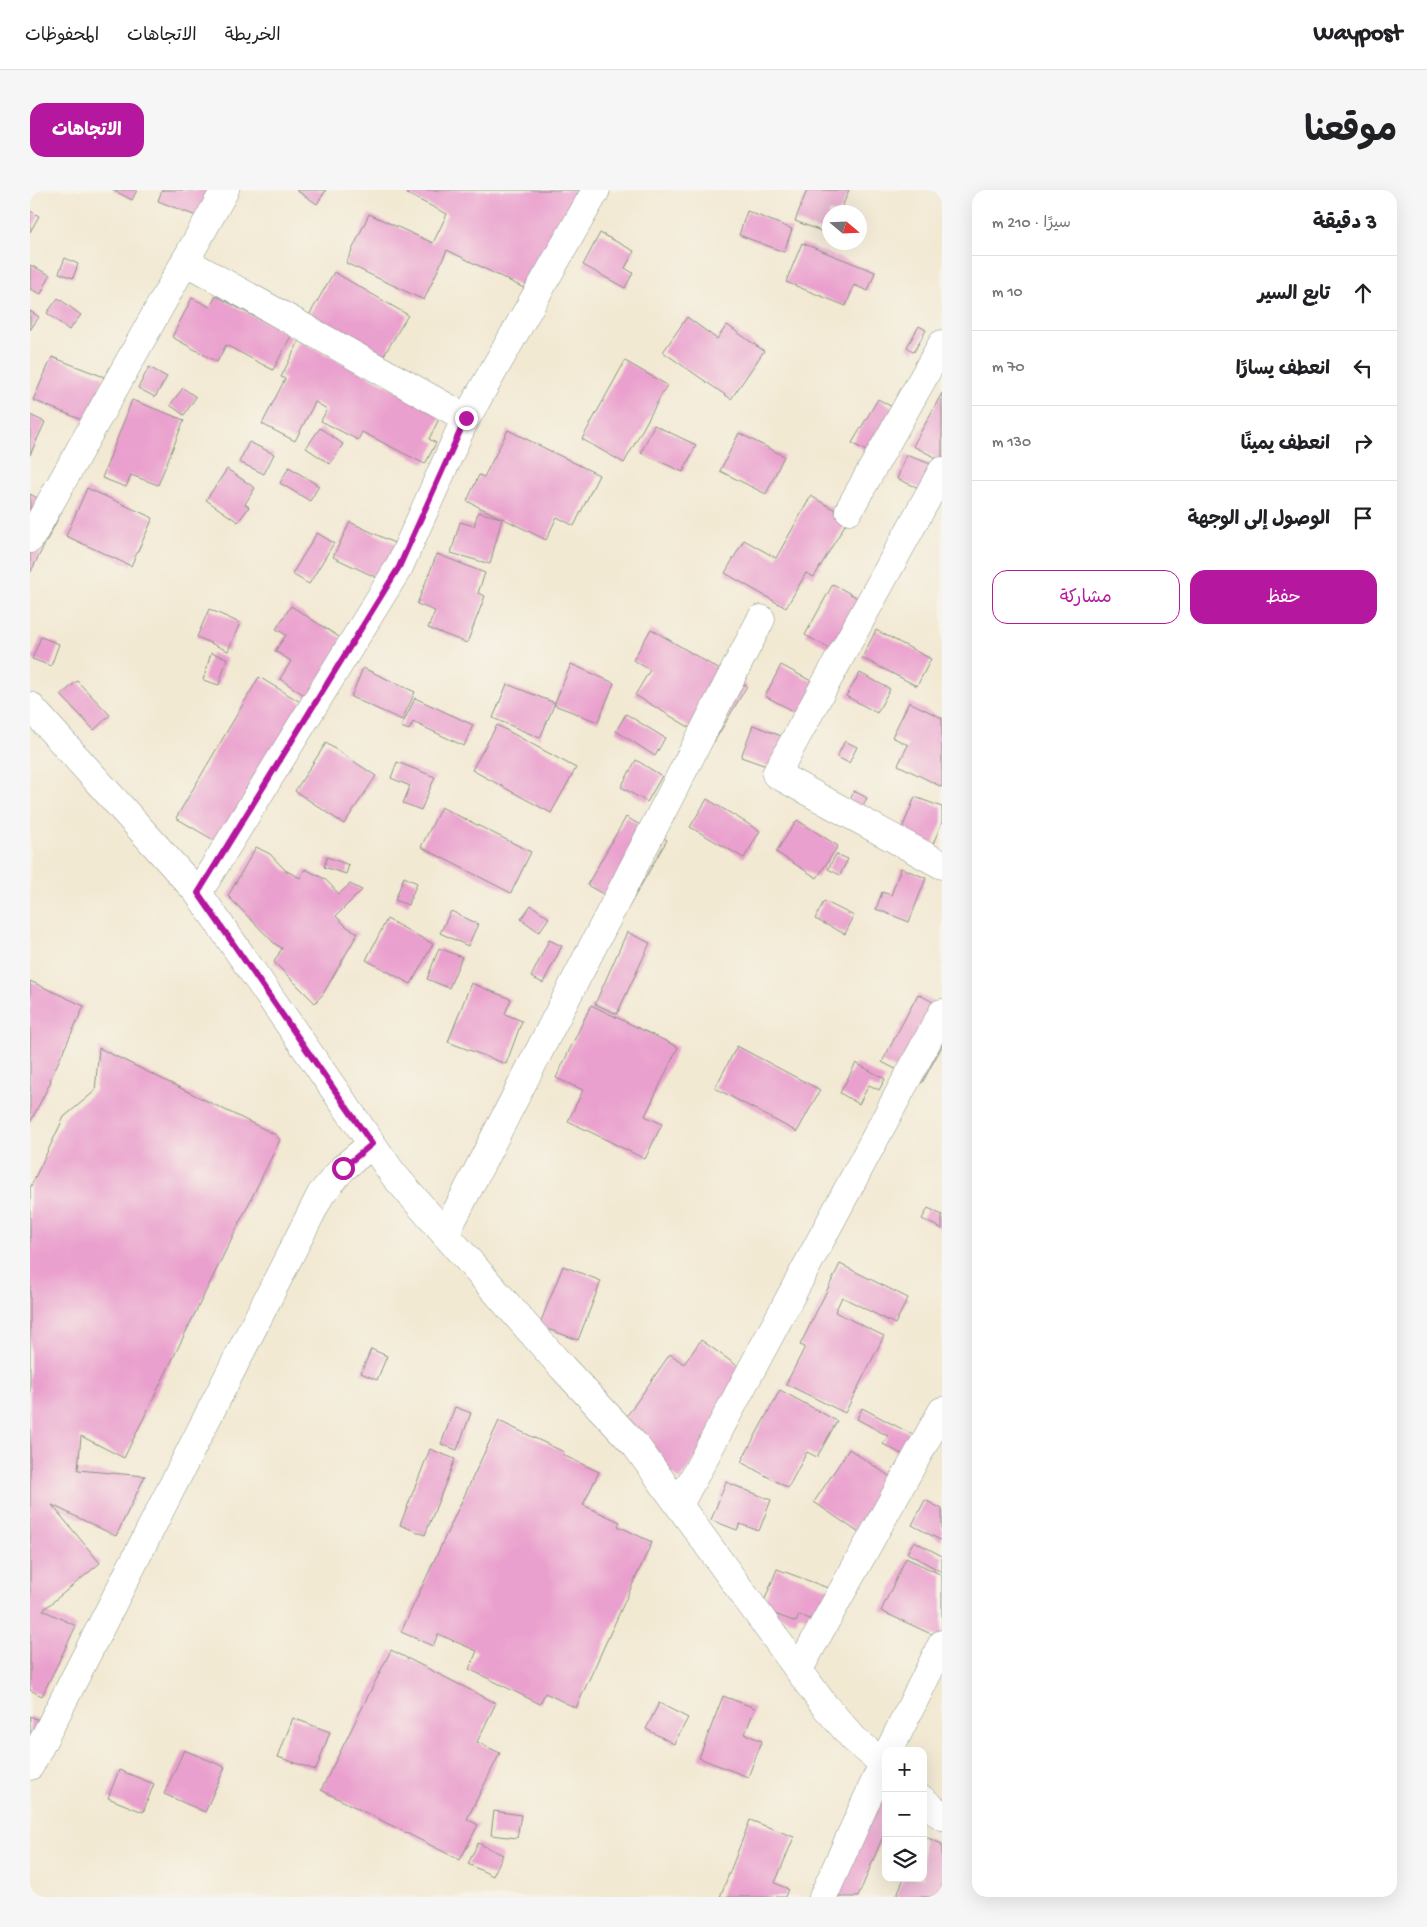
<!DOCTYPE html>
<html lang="ar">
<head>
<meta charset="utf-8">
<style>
	body { margin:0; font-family:"Gochi Hand","Playpen Sans Arabic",sans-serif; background:#f6f6f6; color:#202124; direction:rtl }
	.controls { position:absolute; right:15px; bottom:15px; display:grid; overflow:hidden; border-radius:10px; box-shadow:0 5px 20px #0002 }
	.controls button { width:45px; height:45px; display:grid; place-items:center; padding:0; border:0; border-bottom:1px solid #e0e0e0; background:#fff; color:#202124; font:25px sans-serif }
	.compass { position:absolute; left:792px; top:15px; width:45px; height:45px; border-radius:50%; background:#fff; box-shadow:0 5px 20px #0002; rotate:109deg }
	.stop { position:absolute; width:15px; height:15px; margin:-11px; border:4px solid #b5179e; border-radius:50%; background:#fff }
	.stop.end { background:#b5179e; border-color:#fff; box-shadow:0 1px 5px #0008 }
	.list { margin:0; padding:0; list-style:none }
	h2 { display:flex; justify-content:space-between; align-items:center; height:65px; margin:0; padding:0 20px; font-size:21px }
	h2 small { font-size:16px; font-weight:400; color:#757577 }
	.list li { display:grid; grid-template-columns:32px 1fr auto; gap:15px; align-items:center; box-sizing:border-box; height:75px; padding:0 20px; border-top:1px solid #e0e0e0 }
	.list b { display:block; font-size:19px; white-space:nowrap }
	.list em { font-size:16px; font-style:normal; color:#757577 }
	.actions { display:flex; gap:10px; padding:15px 20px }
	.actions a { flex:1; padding:11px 0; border:1px solid #b5179e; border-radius:15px; text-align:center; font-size:18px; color:#b5179e }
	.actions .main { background:#b5179e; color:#fff }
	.icon { flex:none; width:28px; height:28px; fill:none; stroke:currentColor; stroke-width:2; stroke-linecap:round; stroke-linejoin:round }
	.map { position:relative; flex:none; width:912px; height:1707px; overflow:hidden; direction:ltr; border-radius:15px }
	header { display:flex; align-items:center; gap:30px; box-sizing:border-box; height:70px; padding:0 25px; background:#fff; border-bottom:1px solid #e0e0e0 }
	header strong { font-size:24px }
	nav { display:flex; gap:28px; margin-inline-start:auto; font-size:18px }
	.intro { display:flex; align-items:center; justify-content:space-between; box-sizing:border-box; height:120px; padding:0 30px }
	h1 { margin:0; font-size:35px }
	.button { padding:12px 22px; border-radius:15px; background:#b5179e; color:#fff; font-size:18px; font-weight:700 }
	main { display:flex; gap:30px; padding:0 30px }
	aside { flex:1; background:#fff; border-radius:15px; box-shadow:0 5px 20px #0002 }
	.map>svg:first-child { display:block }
	.building { fill:#eaa0ce }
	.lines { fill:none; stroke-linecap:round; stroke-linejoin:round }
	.minor-casing { stroke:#889384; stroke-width:29 }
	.minor { stroke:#fff; stroke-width:28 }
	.route { stroke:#b5179e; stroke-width:6 }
</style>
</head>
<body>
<header>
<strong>Waypost</strong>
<nav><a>الخريطة</a><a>الاتجاهات</a><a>المحفوظات</a></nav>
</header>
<div class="intro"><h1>موقعنا</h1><a class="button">الاتجاهات</a></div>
<main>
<aside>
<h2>3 دقيقة<small>سيرًا · 210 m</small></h2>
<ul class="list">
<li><svg class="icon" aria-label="ahead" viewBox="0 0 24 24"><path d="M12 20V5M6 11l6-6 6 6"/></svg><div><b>تابع السير</b></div><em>10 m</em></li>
<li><svg class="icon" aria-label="left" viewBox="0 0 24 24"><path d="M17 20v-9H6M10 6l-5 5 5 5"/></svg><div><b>انعطف يسارًا</b></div><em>70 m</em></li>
<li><svg class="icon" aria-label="right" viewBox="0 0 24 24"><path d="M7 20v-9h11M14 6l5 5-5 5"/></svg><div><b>انعطف يمينًا</b></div><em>130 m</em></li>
<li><svg class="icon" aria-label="arrive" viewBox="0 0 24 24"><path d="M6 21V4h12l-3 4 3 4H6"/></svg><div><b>الوصول إلى الوجهة</b></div></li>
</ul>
<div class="actions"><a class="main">حفظ</a><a>مشاركة</a></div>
</aside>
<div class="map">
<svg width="912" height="1707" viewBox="0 0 912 1707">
	<rect width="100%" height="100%" fill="#f7f3e8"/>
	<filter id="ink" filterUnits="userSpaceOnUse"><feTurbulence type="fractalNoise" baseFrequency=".02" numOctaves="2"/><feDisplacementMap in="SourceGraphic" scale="10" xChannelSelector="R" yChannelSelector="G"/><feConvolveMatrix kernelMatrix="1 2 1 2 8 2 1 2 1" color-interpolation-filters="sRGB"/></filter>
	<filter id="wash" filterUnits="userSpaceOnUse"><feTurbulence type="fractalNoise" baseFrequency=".0096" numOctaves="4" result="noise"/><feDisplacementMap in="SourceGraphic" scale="20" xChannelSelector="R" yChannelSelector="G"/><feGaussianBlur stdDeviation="1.12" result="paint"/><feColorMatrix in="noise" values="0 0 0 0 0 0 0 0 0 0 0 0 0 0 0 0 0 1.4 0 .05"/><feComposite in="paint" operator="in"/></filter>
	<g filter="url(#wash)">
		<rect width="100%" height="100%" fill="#f2e9d3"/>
		<g id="blocks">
			<!-- building -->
			<g class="building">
				<path d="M83,0H107L102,10Z"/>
				<path d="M132,0H191L179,31L128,11Z"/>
				<path d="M266,0H296L287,14Z"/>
				<path d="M379,0H550L508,105L417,60L394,110L316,73L339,24L403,53L417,24L377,4Z"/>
				<path d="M777,0H819L810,22H799V44L765,31Z"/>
				<path d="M0,21L9,26L0,42Z"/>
				<path d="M717,21L762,39L754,62L709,45Z"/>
				<path d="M570,43L604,61L595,78L603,83L595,98L553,75Z"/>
				<path d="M772,53L845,82L838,101L824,95L816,116L756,92Z"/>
				<path d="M35,68L48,74L43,88L29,83Z"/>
				<path d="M0,75L20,85L11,104L0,99Z"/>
				<path d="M304,82L378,125L350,172L277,129Z"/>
				<path d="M186,106L261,146L243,180L196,155L187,172L142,147L162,108L180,117Z"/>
				<path d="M28,108L51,125L39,140L17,123Z"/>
				<path d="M0,121L9,127L0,140Z"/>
				<path d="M657,127L687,149L697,135L734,161L701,209L633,162Z"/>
				<path d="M889,136L896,140L884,162L877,157Z"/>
				<path d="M269,151L412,223L399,249L406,253L395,274L332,242L328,250L291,231L297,219L285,212L265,251L232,234L255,189L251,187Z"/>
				<path d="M22,167L74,187L57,232L3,210Z"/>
				<path d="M595,171L637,195L594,273L552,249Z"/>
				<path d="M119,177L137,187L125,207L108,198Z"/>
				<path d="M153,198L166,207L154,225L140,215Z"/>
				<path d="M912,203V271L883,256Z"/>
				<path d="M848,209L871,222L845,266L822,253Z"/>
				<path d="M102,210L154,230L128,295L101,285L96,297L72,288Z"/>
				<path d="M0,225L15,232L0,265Z"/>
				<path d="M624,235L666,255L653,282L611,263Z"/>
				<path d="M290,238L313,254L300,274L276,258Z"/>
				<path d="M478,240L569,285L544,336L527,327L516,350L472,328L460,374L421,363L430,332L444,336L448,322L471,328L437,311L449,285L454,287Z"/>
				<path d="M709,243L754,266L736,304L690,281Z"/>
				<path d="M219,252L244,264L234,284L209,272Z"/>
				<path d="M876,265L912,278L911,307L867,289Z"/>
				<path d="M259,277L289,296L280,311L250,293Z"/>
				<path d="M197,279L225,298L215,314L219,317L208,332L176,310Z"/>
				<path d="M57,298L123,328L101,376L36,346Z"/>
				<path d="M0,304L32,321L0,383Z"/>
				<path d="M781,306L819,328L784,387L776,383L756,418L695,383L714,350L746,368Z"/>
				<path d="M320,332L381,361L364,396L303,367Z"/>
				<path d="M287,343L304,353L279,394L262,384Z"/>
				<path d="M407,364L455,383L448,403L455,406L437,453L398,438L405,421L387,414Z"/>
				<path d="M803,394L847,419L820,470L775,445Z"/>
				<path d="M261,416L320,454L283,511L250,489L261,471L245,461L256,445L246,439Z"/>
				<path d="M179,419L210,433L198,461L167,447Z"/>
				<path d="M621,439L717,496L684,552L605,505L620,480L603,470Z"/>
				<path d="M846,440L901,469L887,496L832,468Z"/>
				<path d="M11,447L29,454L21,476L2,469Z"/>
				<path d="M181,463L197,468L189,495L173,490Z"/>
				<path d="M541,474L584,493L568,532L524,515Z"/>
				<path d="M751,475L804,503L769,524L735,506Z"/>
				<path d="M333,478L385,502L372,530L321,507Z"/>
				<path d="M830,483L860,499L847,523L816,506Z"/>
				<path d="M229,487L277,516L194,656L146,628Z"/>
				<path d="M47,491L80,525L64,540L31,505Z"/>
				<path d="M477,494L525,513L510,548L463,528Z"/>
				<path d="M385,508L443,535L434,556L383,532L379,540L371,537Z"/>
				<path d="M879,512L912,528V597L868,575L878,555L862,547Z"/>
				<path d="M596,524L635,548L625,566L586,541Z"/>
				<path d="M467,535L546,578L521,623L442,580Z"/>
				<path d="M723,535L754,547L742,578L711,567Z"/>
				<path d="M815,551L827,557L819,573L807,567Z"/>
				<path d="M296,553L346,586L314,634L265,601Z"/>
				<path d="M606,570L632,586L617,612L591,597Z"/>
				<path d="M367,572L405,587L391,620L373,613L380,596L361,588Z"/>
				<path d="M824,601L837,608L829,623L817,617Z"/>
				<path d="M885,607L912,617V632L903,654L871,641Z"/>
				<path d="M677,609L730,641L714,668L660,637Z"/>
				<path d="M411,617L501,662L481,703L391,657Z"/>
				<path d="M596,627L637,650L598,718L557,695Z"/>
				<path d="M767,630L808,656L787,688L746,662Z"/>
				<path d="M226,657L240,664L255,680L270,688L275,679L295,689L309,704L320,694L332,700L306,726L317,737L328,743L293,804L285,813L244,772L252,758L245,754L198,706Z"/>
				<path d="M806,664L818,669L810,685L798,679Z"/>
				<path d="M297,667L319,675L316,684L294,677Z"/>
				<path d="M871,678L896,688L879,732L846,719L852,702L861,705Z"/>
				<path d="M374,687L387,693L378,715L365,710Z"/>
				<path d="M794,711L824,726L815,744L785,729Z"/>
				<path d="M501,715L519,728L509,742L491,729Z"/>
				<path d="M421,721L448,734L438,756L410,743Z"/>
				<path d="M357,729L403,754L381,794L336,770Z"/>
				<path d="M597,742L620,753L587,824L565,814Z"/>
				<path d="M519,750L532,756L513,793L501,787Z"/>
				<path d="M409,758L432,767L419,798L397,789Z"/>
				<path d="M0,791L54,816L20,890L21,891L0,933Z"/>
				<path d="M441,793L481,809L475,824L492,831L476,874L418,852Z"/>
				<path d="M888,804L912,817V856L892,893L852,872Z"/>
				<path d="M561,815L648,857L615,926L632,934L615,969L538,931L553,900L526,888Z"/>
				<path d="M707,856L790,900L767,942L685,898Z"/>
				<path d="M69,858L246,945L250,950L94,1268L51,1246L48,1280L115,1286L86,1346L22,1315L70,1373L13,1420L46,1436L12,1506L0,1500V998L34,927L65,901Z"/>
				<path d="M826,873L855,889L849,900L839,895L829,914L810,903Z"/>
				<path d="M898,1018L912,1025V1039L892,1029Z"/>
				<path d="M810,1074L878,1108L865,1134L812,1107L805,1122L854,1146L815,1223L756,1194L775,1157L770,1155Z"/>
				<path d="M533,1076L571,1091L548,1150L509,1136Z"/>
				<path d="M671,1150L723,1187L650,1290L585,1243L640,1164L654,1174Z"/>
				<path d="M341,1159L357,1166L347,1190L331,1183Z"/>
				<path d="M750,1200L807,1231L787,1267L777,1262L758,1298L711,1272Z"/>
				<path d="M425,1217L441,1223L427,1260L411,1254Z"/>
				<path d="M832,1218L889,1248L879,1268L853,1254L858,1246L827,1229Z"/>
				<path d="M469,1231L534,1262L533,1265L569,1282L553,1315L590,1332L588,1336L622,1352L546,1518L515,1503L510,1514L439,1479L447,1461L408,1444L403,1456L371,1442Z"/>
				<path d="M400,1259L425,1269L395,1345L370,1335Z"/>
				<path d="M819,1259L871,1294L835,1347L784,1312Z"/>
				<path d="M696,1292L741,1310L729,1341L710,1334L707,1340L681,1330Z"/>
				<path d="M895,1310L912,1319V1351L882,1335Z"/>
				<path d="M884,1351L912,1366V1382L877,1363Z"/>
				<path d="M876,1368L912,1385V1449L851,1421Z"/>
				<path d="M747,1379L809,1402L797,1435L769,1425L766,1432L731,1419Z"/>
				<path d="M361,1460L466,1513L447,1552L470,1563L437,1629L448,1635L430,1670L291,1600Z"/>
				<path d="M693,1506L725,1518L715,1544L732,1551L718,1587L669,1568Z"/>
				<path d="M629,1513L658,1528L644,1554L616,1539Z"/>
				<path d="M0,1526L11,1531L0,1559Z"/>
				<path d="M263,1528L300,1542L286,1580L248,1567Z"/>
				<path d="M154,1560L195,1577L175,1622L134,1604Z"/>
				<path d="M89,1580L124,1594L113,1622L78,1608Z"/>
				<path d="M849,1606L856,1608V1639L828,1707H808Z"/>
				<path d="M464,1621L491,1625L487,1648L461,1645Z"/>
				<path d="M720,1630L764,1647L745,1693L758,1699L755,1707H690Z"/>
				<path d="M893,1646L912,1654V1702L910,1707H866L874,1688H893Z"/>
				<path d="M448,1653L473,1665L463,1686L438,1674Z"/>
			</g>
		</g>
	</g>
	<g filter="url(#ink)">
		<use href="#blocks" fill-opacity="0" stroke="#889384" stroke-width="1"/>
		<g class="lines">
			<!-- minor casing -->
			<g class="minor-casing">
				<g id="minor">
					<path d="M155,71L436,228"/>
					<path d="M912,281L746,584L912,675"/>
					<path d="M819,320L912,154"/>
					<path d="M0,349L195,0"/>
					<path d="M0,516L168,703L342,954"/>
					<path d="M168,703L369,377L433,234L566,0"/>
					<path d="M415,1044L731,429"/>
					<path d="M649,1315L912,823"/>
					<path d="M769,1479L912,1221"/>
					<path d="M859,1561L912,1454"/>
					<path d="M0,1576L291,1004L313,978L342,954L363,984L415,1044L533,1178L606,1256L794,1515L824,1549L856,1576"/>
					<path d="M893,1610L912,1626"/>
					<path d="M793,1707L856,1567"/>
				</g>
			</g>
			<!-- minor -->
			<use href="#minor" class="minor"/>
		</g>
	</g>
	<g class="lines" filter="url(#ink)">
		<!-- route -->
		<path class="route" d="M313,978L342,954L168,703L369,377L436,228"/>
	</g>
</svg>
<div class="controls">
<button>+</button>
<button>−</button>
<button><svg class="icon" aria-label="layers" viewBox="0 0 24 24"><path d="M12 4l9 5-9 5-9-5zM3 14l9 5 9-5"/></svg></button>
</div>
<svg class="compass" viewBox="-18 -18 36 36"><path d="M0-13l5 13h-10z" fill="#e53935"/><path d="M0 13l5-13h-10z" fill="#757577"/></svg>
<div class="stop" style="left:313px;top:978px"></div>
<div class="stop end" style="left:436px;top:228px"></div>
</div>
</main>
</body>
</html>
